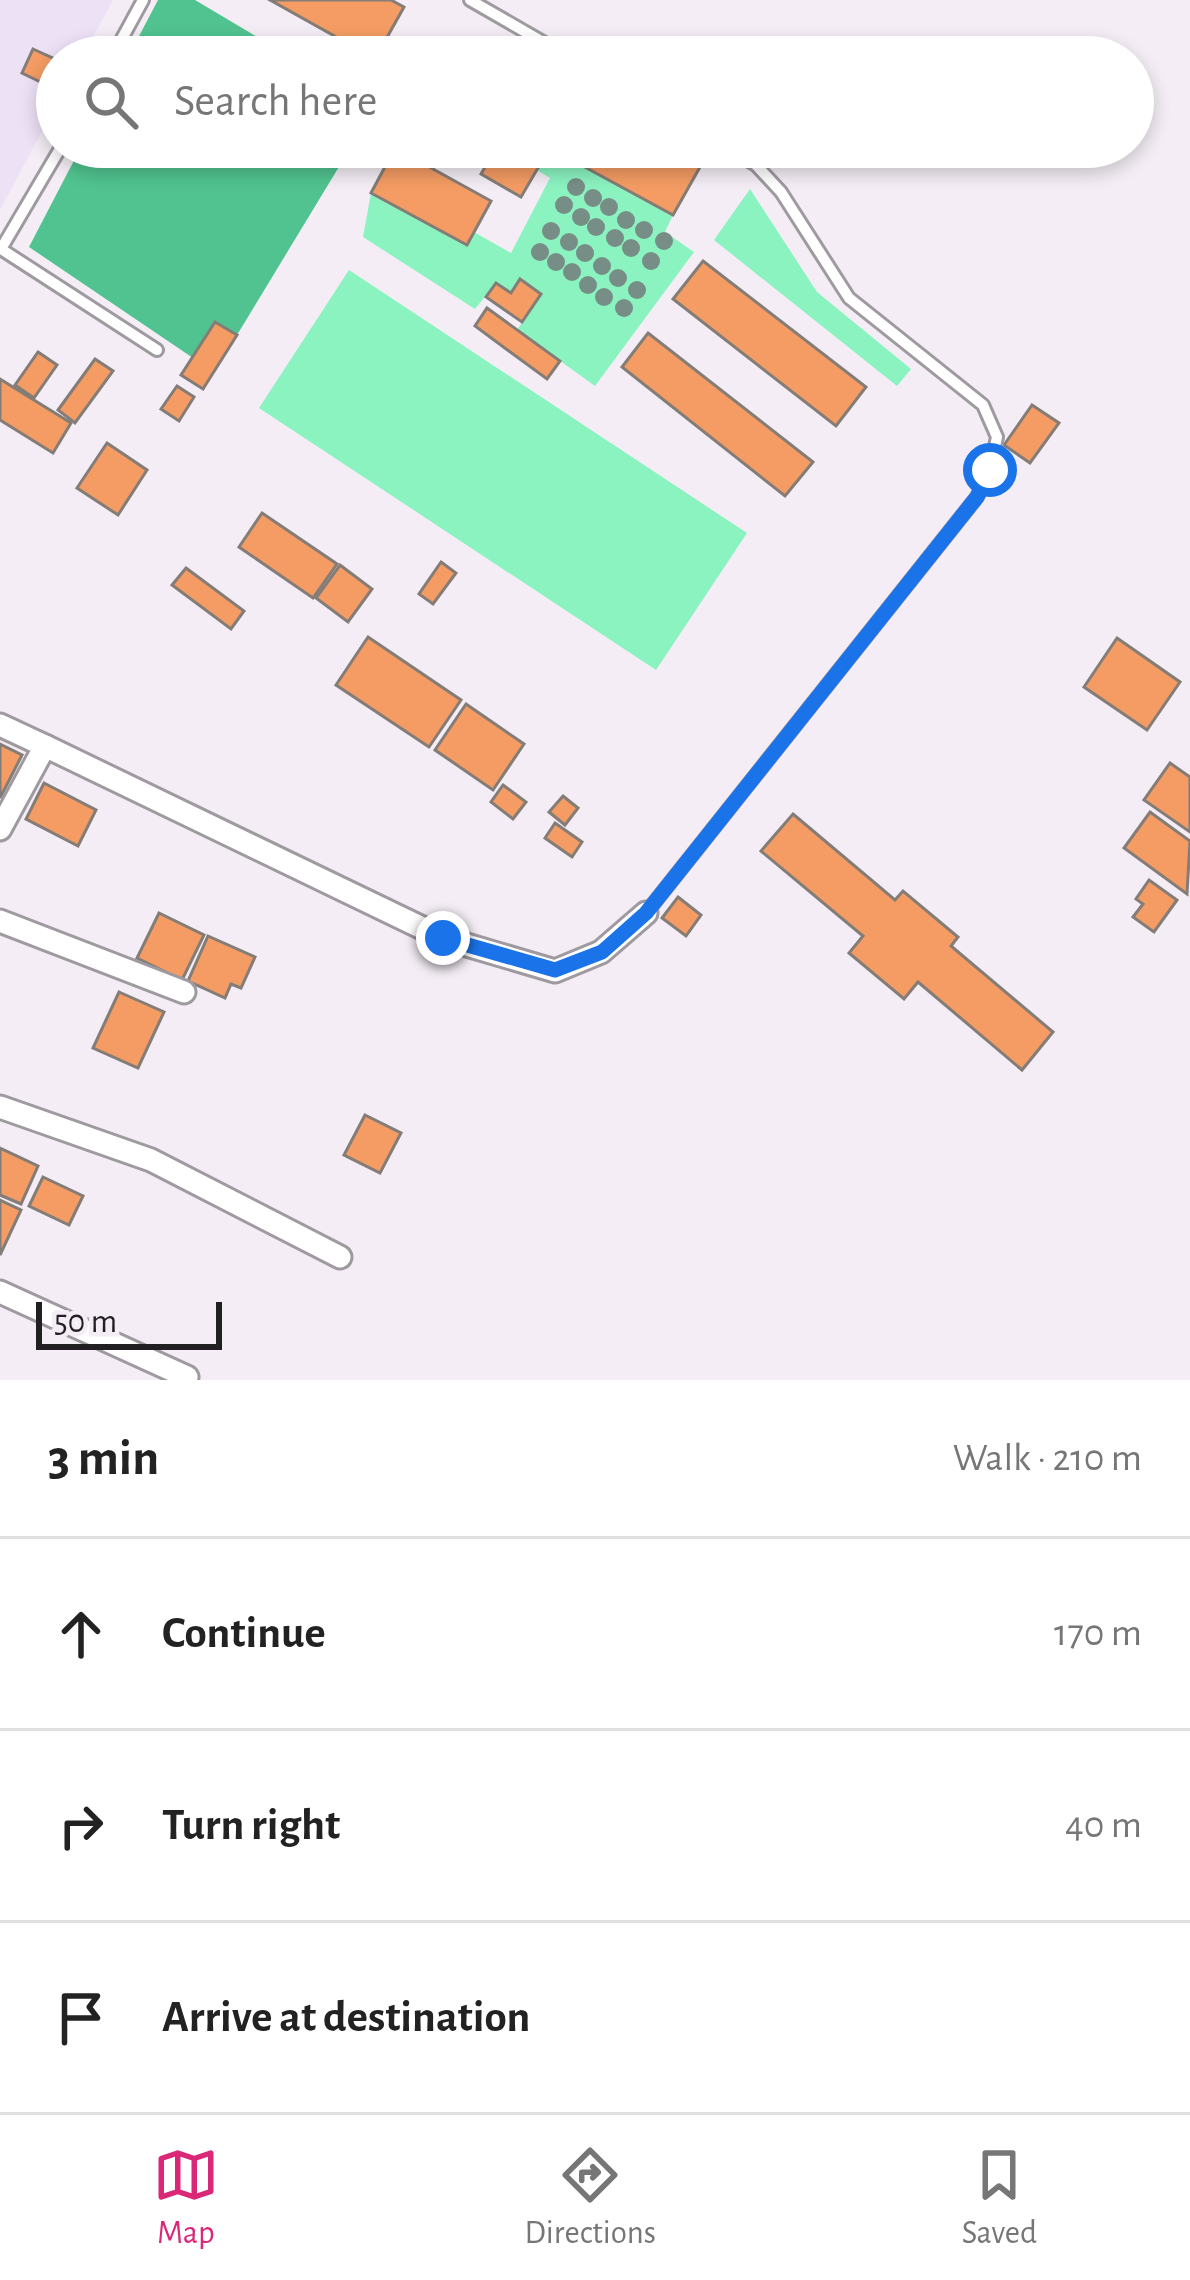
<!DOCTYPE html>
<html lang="en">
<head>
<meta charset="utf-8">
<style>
	body { margin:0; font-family:"Alegreya Sans",sans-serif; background:#f6f6f6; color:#222 }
	.scale { position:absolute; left:36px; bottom:30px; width:186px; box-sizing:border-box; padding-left:12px; border:6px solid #221f22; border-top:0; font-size:33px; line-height:42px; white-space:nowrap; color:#221f22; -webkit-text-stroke:9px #f4edf5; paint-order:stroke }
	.stop { position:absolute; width:36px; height:36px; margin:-27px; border:9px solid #1a73e8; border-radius:50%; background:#fff }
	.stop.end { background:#1a73e8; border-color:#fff; box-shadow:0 3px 12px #0008 }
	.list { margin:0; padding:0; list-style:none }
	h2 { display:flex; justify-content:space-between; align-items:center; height:156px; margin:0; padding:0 48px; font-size:51px }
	h2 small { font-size:39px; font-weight:400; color:#767676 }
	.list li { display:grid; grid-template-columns:78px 1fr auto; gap:36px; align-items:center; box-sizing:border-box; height:192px; padding:0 48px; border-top:3px solid #e0e0e0 }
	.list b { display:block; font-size:45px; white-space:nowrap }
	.list em { font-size:39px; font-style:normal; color:#767676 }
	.icon { flex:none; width:66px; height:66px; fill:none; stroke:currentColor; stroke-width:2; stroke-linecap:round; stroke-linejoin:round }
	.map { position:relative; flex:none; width:1190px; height:1380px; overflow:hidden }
	.search { position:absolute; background:#fff; box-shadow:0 6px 18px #0003; left:36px; right:36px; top:36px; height:132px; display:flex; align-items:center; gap:30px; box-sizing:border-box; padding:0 42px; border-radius:66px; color:#767676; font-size:45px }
	.sheet { height:732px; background:#fff }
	nav { display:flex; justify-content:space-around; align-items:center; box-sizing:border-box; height:168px; border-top:3px solid #e0e0e0; background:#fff; font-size:33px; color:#767676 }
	nav a { display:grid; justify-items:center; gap:6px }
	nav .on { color:#db2777 }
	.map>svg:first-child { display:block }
	.medical { fill:#ede1f5 }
	.green { fill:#8bf3c0 }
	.forest { fill:#51c390 }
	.building { fill:#f49c63; stroke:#847c77; stroke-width:3 }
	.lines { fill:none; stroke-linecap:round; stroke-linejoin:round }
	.service-casing { stroke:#9f99a0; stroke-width:16 }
	.minor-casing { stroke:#9f99a0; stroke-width:27 }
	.service { stroke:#fff; stroke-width:10 }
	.minor { stroke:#fff; stroke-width:21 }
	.tree { fill:#778e86 }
	.route { stroke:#1a73e8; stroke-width:15 }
</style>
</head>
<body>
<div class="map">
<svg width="1190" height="1380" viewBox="0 0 1190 1380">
	<rect width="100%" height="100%" fill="#f4edf5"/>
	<!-- medical -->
	<path class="medical" d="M0,0H113L82,57H57V103L0,210Z"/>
	<!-- green -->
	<g class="green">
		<path d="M519,147H548L673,215L665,232L694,252L595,386L517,330L541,294L511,293L496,283L475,309L363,237L371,193L474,232L511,253L550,178L537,170L542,161Z"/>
		<path d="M750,189L817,292L911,369L897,386L714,240Z"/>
		<path d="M349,270L747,533L656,670L259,408Z"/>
	</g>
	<!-- forest -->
	<g class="forest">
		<path d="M158,0H195L291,57H128Z"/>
		<path d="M81,147H351L237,335L215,322L193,358L29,247Z"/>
	</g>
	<!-- building -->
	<g class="building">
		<path d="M270,0H391L404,7L376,57H372Z"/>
		<path d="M33,49L57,60L53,88L22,73Z"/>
		<path d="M497,147H519L542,161L521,197L481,174Z"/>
		<path d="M548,147H663L700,167L673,215Z"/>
		<path d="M395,148L491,201L467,245L371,193Z"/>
		<path d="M703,261L866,387L836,426L673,299Z"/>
		<path d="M520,279L541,294L522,322L486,297L496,283L511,293Z"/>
		<path d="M487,308L560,361L547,379L475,326Z"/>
		<path d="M215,322L237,335L203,389L181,375Z"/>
		<path d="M648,333L813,462L785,496L622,367Z"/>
		<path d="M38,352L57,365L34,398L15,385Z"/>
		<path d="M95,359L113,371L75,423L58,410Z"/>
		<path d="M0,379L71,423L53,453L0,420Z"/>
		<path d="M177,386L194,397L179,421L161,409Z"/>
		<path d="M1032,405L1059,423L1030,463L1004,445Z"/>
		<path d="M107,443L147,470L118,515L77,488Z"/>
		<path d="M262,513L337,564L313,598L239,547Z"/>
		<path d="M441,562L456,573L433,604L419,594Z"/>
		<path d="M340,565L372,589L348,622L316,598Z"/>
		<path d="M186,568L244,611L231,629L172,585Z"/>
		<path d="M368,637L461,700L429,747L336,685Z"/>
		<path d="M1117,638L1180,682L1147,730L1084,687Z"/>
		<path d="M466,704L524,744L493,790L435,750Z"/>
		<path d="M0,744L22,755L0,798Z"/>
		<path d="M1170,763L1190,777V832L1144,800Z"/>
		<path d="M44,783L96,810L78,846L26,819Z"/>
		<path d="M503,785L526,802L513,819L491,802Z"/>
		<path d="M563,796L578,808L565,825L549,812Z"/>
		<path d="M1150,812L1190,841L1187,894L1124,848Z"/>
		<path d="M793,814L895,900L903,891L958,937L951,946L1053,1032L1022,1070L918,982L904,999L849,953L863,936L761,851Z"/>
		<path d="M555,823L582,842L572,857L545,838Z"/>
		<path d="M1149,880L1177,900L1154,932L1133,917L1143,904L1136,899Z"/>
		<path d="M678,897L701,915L686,936L662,918Z"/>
		<path d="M159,913L204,935L182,980L137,958Z"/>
		<path d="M208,936L255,957L241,988L231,984L225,998L188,981Z"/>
		<path d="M119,992L164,1012L138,1068L93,1048Z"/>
		<path d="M365,1115L401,1133L380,1173L344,1155Z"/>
		<path d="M0,1148L38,1166L21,1204L0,1195Z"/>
		<path d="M43,1177L83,1196L69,1225L29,1206Z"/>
		<path d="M0,1200L21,1210L0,1255Z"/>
	</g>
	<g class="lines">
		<!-- service casing -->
		<g class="service-casing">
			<g id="service">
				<path d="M470,0L569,57"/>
				<path d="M112,57L143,0"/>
				<path d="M61,147L1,249L157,350"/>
				<path d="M646,913L977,497L990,470L997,437L983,405L849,298L781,192L756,165L725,147"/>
			</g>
		</g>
		<!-- minor casing -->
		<g class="minor-casing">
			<g id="minor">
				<path d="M0,725L45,746L0,829"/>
				<path d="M45,746L443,938L555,971L601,952L646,913"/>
				<path d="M0,921L184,992"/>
				<path d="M0,1107L151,1160L340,1257"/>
				<path d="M0,1292L187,1377"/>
			</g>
		</g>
		<!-- service -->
		<use href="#service" class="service"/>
		<!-- minor -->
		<use href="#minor" class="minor"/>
	</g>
	<!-- trees -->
	<g class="tree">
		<circle cx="576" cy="187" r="9"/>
		<circle cx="593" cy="198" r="9"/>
		<circle cx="564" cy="205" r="9"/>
		<circle cx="609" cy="207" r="9"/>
		<circle cx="581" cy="217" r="9"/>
		<circle cx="626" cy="220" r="9"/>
		<circle cx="596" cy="227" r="9"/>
		<circle cx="644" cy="230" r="9"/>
		<circle cx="551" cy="231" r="9"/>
		<circle cx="615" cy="238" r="9"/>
		<circle cx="664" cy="241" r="9"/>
		<circle cx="569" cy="242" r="9"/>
		<circle cx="631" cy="248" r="9"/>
		<circle cx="540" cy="252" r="9"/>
		<circle cx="585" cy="253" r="9"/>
		<circle cx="651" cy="261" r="9"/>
		<circle cx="556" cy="262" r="9"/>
		<circle cx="602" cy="266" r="9"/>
		<circle cx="572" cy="272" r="9"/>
		<circle cx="618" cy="278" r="9"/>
		<circle cx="588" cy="285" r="9"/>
		<circle cx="637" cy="290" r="9"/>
		<circle cx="604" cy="297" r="9"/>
		<circle cx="624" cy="308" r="9"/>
	</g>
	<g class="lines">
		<!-- route -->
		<path class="route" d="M443,938L555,970L602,952L646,913L977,497L990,470"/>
	</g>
</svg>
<div class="scale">50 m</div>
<div class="stop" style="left:990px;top:470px"></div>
<div class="stop end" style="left:443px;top:938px"></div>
<div class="search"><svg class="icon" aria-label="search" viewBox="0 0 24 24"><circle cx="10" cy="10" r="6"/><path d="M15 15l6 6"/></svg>Search here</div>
</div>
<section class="sheet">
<h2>3 min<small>Walk · 210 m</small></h2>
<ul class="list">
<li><svg class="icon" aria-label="ahead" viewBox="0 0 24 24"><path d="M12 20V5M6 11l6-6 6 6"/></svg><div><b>Continue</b></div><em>170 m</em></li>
<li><svg class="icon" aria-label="right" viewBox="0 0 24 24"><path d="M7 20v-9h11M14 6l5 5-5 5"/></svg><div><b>Turn right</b></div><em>40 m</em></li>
<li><svg class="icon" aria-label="arrive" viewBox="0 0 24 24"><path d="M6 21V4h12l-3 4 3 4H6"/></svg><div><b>Arrive at destination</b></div></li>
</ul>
</section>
<nav>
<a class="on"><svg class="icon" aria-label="map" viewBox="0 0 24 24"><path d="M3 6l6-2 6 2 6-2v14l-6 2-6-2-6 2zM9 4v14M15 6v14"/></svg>Map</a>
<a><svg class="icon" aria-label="directions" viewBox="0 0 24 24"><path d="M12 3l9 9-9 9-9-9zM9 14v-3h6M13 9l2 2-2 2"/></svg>Directions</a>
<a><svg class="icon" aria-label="saved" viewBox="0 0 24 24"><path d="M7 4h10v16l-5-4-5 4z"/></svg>Saved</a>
</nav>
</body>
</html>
